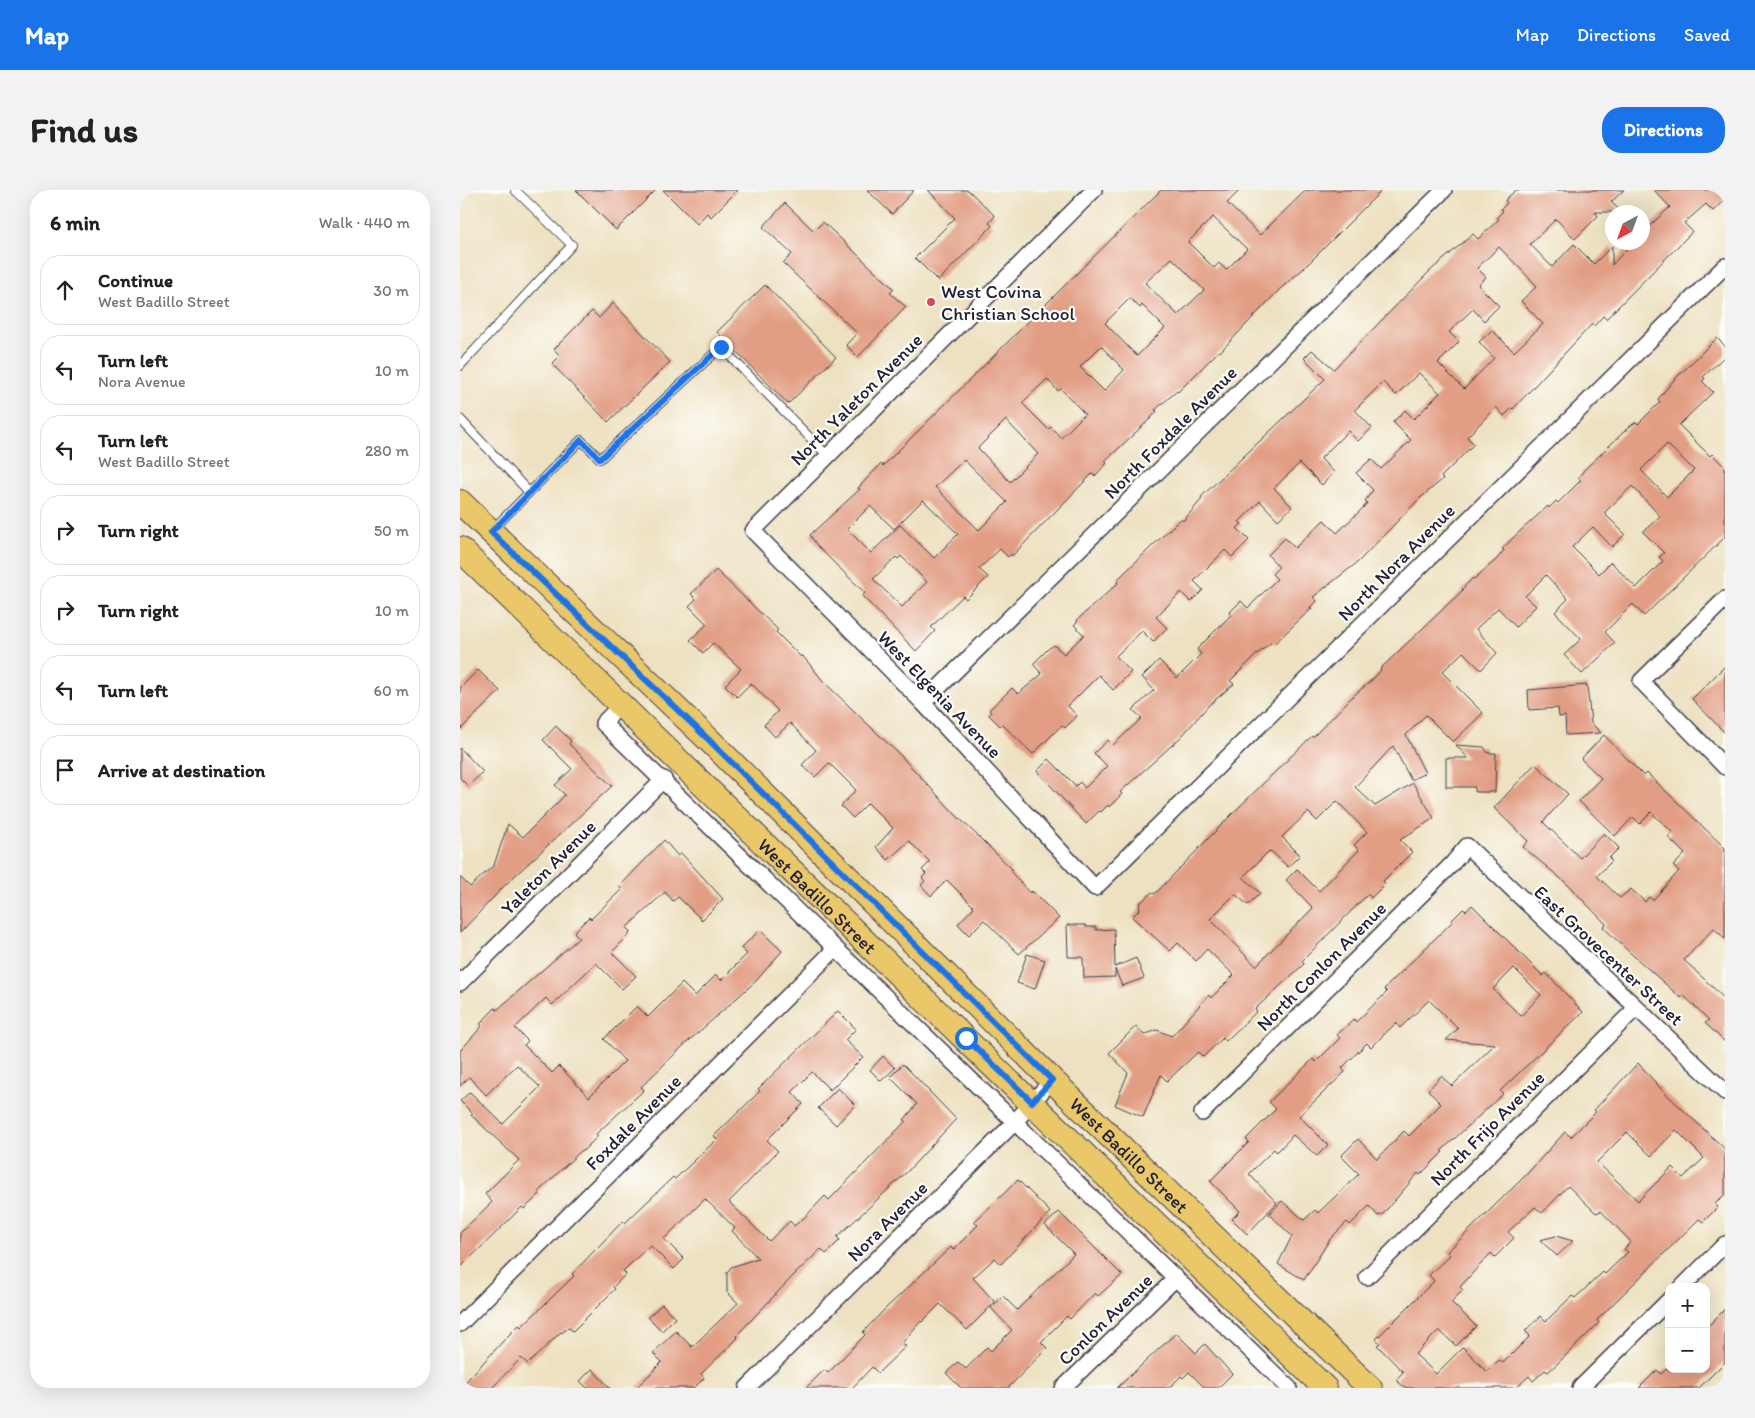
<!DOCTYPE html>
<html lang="en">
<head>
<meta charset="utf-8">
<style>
	body { margin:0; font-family:Itim,sans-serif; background:#f2f2f2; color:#222 }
	.controls { position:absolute; right:15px; bottom:15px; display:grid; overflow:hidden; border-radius:10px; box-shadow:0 5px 20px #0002 }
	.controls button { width:45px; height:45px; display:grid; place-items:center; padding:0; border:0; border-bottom:1px solid #e0e0e0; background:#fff; color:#222; font:25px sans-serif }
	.compass { position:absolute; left:1145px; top:15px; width:45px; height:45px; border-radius:50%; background:#fff; box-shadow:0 5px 20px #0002; rotate:221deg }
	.stop { position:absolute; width:15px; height:15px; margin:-11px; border:4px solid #1a73e8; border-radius:50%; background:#fff }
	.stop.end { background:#1a73e8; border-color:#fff; box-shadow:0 1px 5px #0008 }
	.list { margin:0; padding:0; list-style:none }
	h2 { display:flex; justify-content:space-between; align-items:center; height:65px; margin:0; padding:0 20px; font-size:21px }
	h2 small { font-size:16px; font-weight:400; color:#767676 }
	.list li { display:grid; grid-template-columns:32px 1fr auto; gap:15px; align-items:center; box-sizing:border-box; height:70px; margin:0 10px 10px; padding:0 10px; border:1px solid #e0e0e0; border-radius:20px }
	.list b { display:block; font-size:19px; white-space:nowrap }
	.list p { margin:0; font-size:16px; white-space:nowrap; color:#767676 }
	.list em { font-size:16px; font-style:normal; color:#767676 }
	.icon { flex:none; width:28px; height:28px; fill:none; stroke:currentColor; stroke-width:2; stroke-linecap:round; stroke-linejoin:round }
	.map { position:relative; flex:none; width:1265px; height:1198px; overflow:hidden; border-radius:20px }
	header { display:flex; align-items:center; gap:30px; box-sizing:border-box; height:70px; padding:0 25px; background:#1a73e8; color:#fff }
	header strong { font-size:24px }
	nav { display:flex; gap:28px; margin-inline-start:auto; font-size:18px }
	.intro { display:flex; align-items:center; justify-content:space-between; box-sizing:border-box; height:120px; padding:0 30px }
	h1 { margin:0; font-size:35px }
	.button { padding:12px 22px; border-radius:20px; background:#1a73e8; color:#fff; font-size:18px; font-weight:700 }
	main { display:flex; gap:30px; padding:0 30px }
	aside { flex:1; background:#fff; border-radius:20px; box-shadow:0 5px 20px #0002 }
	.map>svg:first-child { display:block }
	.building { fill:#e29e84; fill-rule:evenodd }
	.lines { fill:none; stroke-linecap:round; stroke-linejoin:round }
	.service-casing { stroke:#403f4f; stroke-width:10 }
	.minor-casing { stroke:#403f4f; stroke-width:18 }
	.primary-casing { stroke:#403f4f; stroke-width:26 }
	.service { stroke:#fff; stroke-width:8 }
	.minor { stroke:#fff; stroke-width:15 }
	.primary { stroke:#eac769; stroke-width:24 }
	.route { stroke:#1a73e8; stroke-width:6 }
	.poi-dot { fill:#d1495b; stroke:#fdfcf7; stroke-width:2 }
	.labels { text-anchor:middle; stroke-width:4.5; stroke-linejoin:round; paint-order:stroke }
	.poi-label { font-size:19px; fill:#22223b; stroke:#fdfcf7; text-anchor:start }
	.street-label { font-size:19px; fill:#22223b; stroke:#fdfcf7 }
</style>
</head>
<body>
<header>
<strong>Map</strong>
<nav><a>Map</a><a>Directions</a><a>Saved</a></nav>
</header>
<div class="intro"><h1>Find us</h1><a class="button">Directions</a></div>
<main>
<aside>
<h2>6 min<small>Walk · 440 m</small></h2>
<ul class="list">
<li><svg class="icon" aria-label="ahead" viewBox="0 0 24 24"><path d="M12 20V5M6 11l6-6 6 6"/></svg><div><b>Continue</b><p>West Badillo Street</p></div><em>30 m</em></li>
<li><svg class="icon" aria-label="left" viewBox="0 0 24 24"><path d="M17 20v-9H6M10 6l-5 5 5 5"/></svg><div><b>Turn left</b><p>Nora Avenue</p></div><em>10 m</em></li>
<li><svg class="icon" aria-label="left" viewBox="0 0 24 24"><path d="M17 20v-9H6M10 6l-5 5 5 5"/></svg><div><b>Turn left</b><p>West Badillo Street</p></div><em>280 m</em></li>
<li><svg class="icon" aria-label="right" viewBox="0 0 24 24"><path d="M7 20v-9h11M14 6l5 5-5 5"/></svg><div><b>Turn right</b></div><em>50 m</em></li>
<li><svg class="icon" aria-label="right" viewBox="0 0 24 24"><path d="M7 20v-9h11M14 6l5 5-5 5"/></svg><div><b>Turn right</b></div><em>10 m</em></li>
<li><svg class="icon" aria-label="left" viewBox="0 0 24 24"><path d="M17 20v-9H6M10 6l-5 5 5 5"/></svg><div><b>Turn left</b></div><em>60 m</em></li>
<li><svg class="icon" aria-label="arrive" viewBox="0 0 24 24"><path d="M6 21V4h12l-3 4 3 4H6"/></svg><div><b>Arrive at destination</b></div></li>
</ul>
</aside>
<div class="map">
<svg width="1265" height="1198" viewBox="0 0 1265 1198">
	<rect width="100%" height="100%" fill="#fdfcf7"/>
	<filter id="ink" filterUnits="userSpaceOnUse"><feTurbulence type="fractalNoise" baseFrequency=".02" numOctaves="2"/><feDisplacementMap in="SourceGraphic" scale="10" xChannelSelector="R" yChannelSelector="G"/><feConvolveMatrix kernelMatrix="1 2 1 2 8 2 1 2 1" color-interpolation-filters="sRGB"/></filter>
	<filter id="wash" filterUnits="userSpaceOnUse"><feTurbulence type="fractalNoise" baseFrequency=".0096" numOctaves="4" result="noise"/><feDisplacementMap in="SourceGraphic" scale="20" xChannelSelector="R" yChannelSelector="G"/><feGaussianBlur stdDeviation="1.12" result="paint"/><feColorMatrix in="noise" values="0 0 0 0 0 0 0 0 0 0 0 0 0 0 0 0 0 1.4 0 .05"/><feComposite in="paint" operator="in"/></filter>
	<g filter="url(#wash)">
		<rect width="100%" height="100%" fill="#ede1c1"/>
		<g id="blocks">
			<!-- building -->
			<g class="building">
				<path d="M116,0H196L156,40Z"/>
				<path d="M203,0H278L251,27L247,23L237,34Z"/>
				<path d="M407,0H454L432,24Z"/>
				<path d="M468,0H508L535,26L529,33L532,36L478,91L455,68L495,28Z"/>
				<path d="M701,0H780L767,13L800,45L846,0H922L842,80L821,98L760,162L759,161L718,202L717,201L695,220L697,221L690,229L645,271L647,273L635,286L632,284L552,366L551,364L548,367L540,359L519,379L528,387L506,409L503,406L471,437L475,441L456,461L402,406L405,403L358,357L350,345L400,299L398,298L421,274L423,276L443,256ZM753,27L787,59L766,80L759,73L754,78L728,52ZM712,68L744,100L718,125L685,93ZM670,108L680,118L682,115L705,138L677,166L645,133ZM641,156L664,180L644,201L620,177ZM587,189L598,201L601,199L625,224L601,248L591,237L588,239L562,213ZM546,230L578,264L550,292L518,258ZM504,270L547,312L519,340L475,297ZM463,310L498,344L474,368L440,335L411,363L387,339L410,316L434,339ZM441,366L467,392L442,417L413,389L436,367L438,369Z"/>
				<path d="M1056,0H1164L1151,12L1162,22H1135L1138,26L1115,49L1096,29L1070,54L1092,77L1114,54L1134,74L1152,56V75L1173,52H1182V43L1210,17L1194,0H1265V9L1253,21L1246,14L1224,33L1232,41L1230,44L1146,129L1143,126L1134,136L1132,134L1053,219L1052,218L1044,226L1036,217L1007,247L1014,254L981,287L983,289L958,310L898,372L853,407L857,411L850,417L852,418L814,454L812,452L797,464L770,491L774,494L749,515L721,547L660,602L662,604L649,617L648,615L641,622L639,621L626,634L577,581L589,569L616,596L620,592L625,598L647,576L634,563L648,550L653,555L682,528L673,520L694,500L682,487L699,470L717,488L741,464L737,459L771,425L769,423L781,411L788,418L817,389L812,384L819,377L808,365L825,348L835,358L864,330L877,343L903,318L907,313L905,311L913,300L896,283L911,269L921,279L951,250L933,232L945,220L954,229L980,203L959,183L936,205L923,192L895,220L912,238L898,251L888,241L862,267L861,269L874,282L862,295L840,273L814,298L832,317L818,330L800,311L779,332L782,334L777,338L789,350L772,367L765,360L734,391L743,400L731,412L721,402L696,427L707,438L693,452L682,441L656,466L671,482L653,500L639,485L608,516L617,526L605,538L602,535L573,564L542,534L540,536L529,525L531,522L529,520L552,498L558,504L582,484L573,474L588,459L594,455L604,464L624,445L614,435L618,431L617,430L657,394L658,389L713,336L721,329L723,331L742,309L741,307L865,189L844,168L852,160L874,179L970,81L1013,44L1018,49L1039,29L1037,27L1043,21L1041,19L1047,13L1045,10ZM1039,57L1077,96L1061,111L1083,134L1054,162L1032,140L1019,152L1034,168L1004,199L978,173L999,152L989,142L1013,119L1024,131L1039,116L1018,95L1026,87L1017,78Z"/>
				<path d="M325,13L354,41L363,32L434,99L430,103L446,117L398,167L386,155L397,143L323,73L332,64L303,37Z"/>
				<path d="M305,95L376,167L328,214L257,142Z"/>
				<path d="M153,113L210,172L148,232L92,174L100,166L94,159L132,121L139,128Z"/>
				<path d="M1257,148L1265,156V166L1243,187L1245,189L1242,191L1253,202L1219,235L1250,266L1252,264L1265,277V347L1184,426L1173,414L1145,442L1155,453L1122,484L1104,465L1121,449L1095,422L1108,409L1086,385L1065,406L1076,416L1056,437L1038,418L1016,439L1037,463L1021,480L1003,462L982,482L1023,523L993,552L966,525L946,545L965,583L951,590L933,556L895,597L915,616L953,593L974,628L940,650L952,662L923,691L925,694L911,708L908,704L842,771L844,774L795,819L797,821L766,851L763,848L743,867L738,862L707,891L701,885L683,927L655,915L668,883L649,863L676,836L684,845L697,840L712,846L749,805L751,808L774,785L747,759L736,771L718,753L710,761L672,727L680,719L679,714L692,702L695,704L772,624L852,546L853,547L892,507L913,489L921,480L920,479L1003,400L1002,399L1013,388L1014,389L1037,369L1044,360L1042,359L1057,344L1088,316L1089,318L1096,311L1098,313L1121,290L1118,288L1124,280L1169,237L1176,232L1178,234L1200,212L1198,209L1213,191ZM1207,254L1234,280L1207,307L1181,280ZM1172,296L1200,326L1183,342L1204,363L1199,367L1203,371L1176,398L1151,372L1139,384L1112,357L1133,337L1152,357L1165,344L1144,323ZM877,611L907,642L894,655L899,660L859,701L837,679L826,690L853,718L796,776L750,729L775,704L788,715L800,703L783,687L809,661L812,662L828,677L840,665L822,647L848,622L857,631Z"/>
				<path d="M256,380L318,440L316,442L341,467L342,465L364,492L441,566L496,625L552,679L550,681L570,703L572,701L599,728L559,764L524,730L509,745L498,734L514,717L487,690L471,706L461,695L465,691L462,688L466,684L462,680L470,672L449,651L428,670L416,657L433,638L408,613L393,628L381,616L396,600L369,573L355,587L343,576L342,575L356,560L330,533L315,547L304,535L318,521L291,493L277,507L265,495L281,479L253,453L243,463L230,450L247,434L229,416L236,409L231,404Z"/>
				<path d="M1265,476V543L1232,509Z"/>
				<path d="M18,480L40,501L0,540V498Z"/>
				<path d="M1127,495L1131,533L1141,543L1106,545L1105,526L1099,527L1098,518L1069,520L1068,500Z"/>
				<path d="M96,536L111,551L109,554L152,596L46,694L0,743V687L10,697L34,675L48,634L63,647L105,605L95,595L112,579L83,550Z"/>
				<path d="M1144,545L1184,586L1187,583L1265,658V749L1254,738L1224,770L1265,809V852L1245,833L1249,830L1223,805L1221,808L1166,759L1143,737L1146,734L1105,692L1063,657L1068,651L1034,618L1075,574L1108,604L1083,632L1120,668L1144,643L1159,658L1149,668L1152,671L1137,686L1160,708L1171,699L1185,712L1189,707L1193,710L1219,681L1213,676L1225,664L1208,647L1212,642L1191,622L1180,634L1173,627L1155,646L1119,611L1141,588L1121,569Z"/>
				<path d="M996,555L1024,557L1028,563H1036L1035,602H1015V597H986V568H1008Z"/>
				<path d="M0,558L23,582L8,596L0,588Z"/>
				<path d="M204,650L218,666L221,663L263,709L242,730L218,707L213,711L205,702L166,738L170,741L169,745L152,762L176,786L162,799L136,773L92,815L86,808L55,838L68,851L64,855L92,883L99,876L129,907L165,871L144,849L177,816L188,827L222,793L235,806L256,785L261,790L287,764L281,758L300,740L322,761L296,791L222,857L181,897L184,900L136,944L138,946L123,961L122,960L78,1002L80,1004L64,1019L62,1017L0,1078V1043L32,1012L25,1004L59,970L11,925L13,924L0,911L10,902L43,934L80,897L57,875L26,905L9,887L0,896V861L22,836L20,834L35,818L37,820L119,748L114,742L129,727L131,729L162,699L159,697Z"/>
				<path d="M1012,715L1083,786L1086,783L1123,822L1040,901L1043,904L981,961L983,962L960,985L958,983L923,1024L918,1026L909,1016L890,1035L887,1032L870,1049L844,1090L818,1074L832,1046L809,1024L822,1011L844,1030L855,1020L858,1023L899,984L881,966L898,949L917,969L944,941L949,946L981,914L968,900L981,886L992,896L1035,854L986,850L998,839L969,810L940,838L936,833L911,857L907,853L882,878L885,882L839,926L868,955L857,966L833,945L817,962L814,959L789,984L817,1013L787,1044L772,1029L780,1021L750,991L789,952L786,949L816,919L809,912L853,869L856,872L880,848L877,845L894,829L896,832L927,802L924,799L993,731L992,730L1003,719L1006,721ZM1054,778L1081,805L1061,826L1033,799Z"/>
				<path d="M607,735H626V737H636V740L654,739L655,777L676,768L684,788L662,796L655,779V787L624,788L623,767H608Z"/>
				<path d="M567,764L585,770L575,799L557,793Z"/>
				<path d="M378,821L396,839L385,850L403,867L370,900L352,882L332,902L343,914L307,950L318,961L269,1012L309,1051L330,1031L334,1036L345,1027L365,1006L369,1010L446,931L444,930L457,914L430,887L443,874L496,929L448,981L377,1047L380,1050L366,1064L361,1059L333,1086L276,1146L278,1148L241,1184L244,1188L234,1198H176L202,1172L193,1163L216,1141L232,1157L278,1113L267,1102V1083L271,1077L298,1068L272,1041L275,1038L245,1009L204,1049L224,1069L214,1079L190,1055L163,1081L166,1084L153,1097L155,1099L113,1141L108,1137L102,1143L101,1142L68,1174L61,1168L32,1198H0L46,1148L59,1135L61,1137L114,1086L112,1084L163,1031L165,1033L213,987L215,989L257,949L254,946L300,901L298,899Z"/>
				<path d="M423,866L435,878L421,891L410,880Z"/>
				<path d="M1178,873L1204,902L1265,959V1004L1255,1014L1258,1017L1243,1032L1239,1029L1137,1130L1139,1133L1098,1173L1088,1182L1085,1180L1073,1191L1069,1186L1056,1198H945L936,1190L943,1182L917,1155L920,1153L916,1149L974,1091L969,1085L990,1065L987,1062L1066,985L1105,942L1111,947L1136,922L1134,920ZM1216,940L1244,968L1223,988L1212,977L1178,1011L1137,972L1167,942L1191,966ZM1108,996L1136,1023L1141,1021L1171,1052L1164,1059L1168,1062L1145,1084L1143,1082L1115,1108L1112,1106L1086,1131L1081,1126L1065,1141L1070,1146L1043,1173L1039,1170L1027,1182L1003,1157L976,1184L955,1164L979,1140L996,1156L1016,1136L991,1112L1003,1100L1000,1097L1031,1063L1035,1067L1054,1048L1048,1042L1075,1017L1082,1023Z"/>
				<path d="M378,898L395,915L376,935L358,918Z"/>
				<path d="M558,990L590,1022L541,1074L535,1068L513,1088L535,1112L507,1140L480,1114L462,1132L461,1131L442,1153L446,1156L418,1183L412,1177L392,1198H346L364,1180L368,1183L405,1145L403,1142L425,1119L491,1057L493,1060L518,1035L514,1032Z"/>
				<path d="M599,1022L662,1085L638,1106L635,1103L610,1129L607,1126L581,1152L587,1158L548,1198H501L486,1183L498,1172L506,1179L527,1157L531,1161L552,1140L531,1118L543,1106L557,1120L614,1064L585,1035Z"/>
				<path d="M1096,1046L1113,1051L1097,1066L1080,1050Z"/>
				<path d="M202,1114L215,1128L202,1141L188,1127Z"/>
				<path d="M1265,1119V1172L1239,1198H1179L1197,1180L1201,1184L1206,1179H1246V1138Z"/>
				<path d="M716,1143L736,1163L745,1154L772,1184L758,1198H745L729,1182L723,1188L721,1186L709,1198H657Z"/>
				<path d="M132,1179L150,1198H127L120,1191Z"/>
			</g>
		</g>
	</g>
	<g filter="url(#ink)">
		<use href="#blocks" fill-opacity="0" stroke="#403f4f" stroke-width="1"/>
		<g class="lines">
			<!-- service casing -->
			<g class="service-casing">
				<g id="service">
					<path d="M0,176L112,55L55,0"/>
					<path d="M0,229L69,302"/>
					<path d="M32,340L121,250L140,269L261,157L368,266"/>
				</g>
			</g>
			<!-- minor casing -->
			<g class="minor-casing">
				<g id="minor">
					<path d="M634,0L293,341L463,513L635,698L1265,76"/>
					<path d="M1265,409L1181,491L1265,577"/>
					<path d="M463,513L984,0"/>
					<path d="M160,516L143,533L829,1198"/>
					<path d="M0,793L204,589"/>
					<path d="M742,923L991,675L1007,656L1265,902"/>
					<path d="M907,1087L1176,818"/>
					<path d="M1222,1097L1265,1054"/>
					<path d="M0,1134L375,759"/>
					<path d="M287,1198L554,933L592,890"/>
					<path d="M603,1198L716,1088"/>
					<path d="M1120,1198L1209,1110"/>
				</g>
			</g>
			<!-- primary casing -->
			<g class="primary-casing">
				<g id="primary">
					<path id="s1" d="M0,312L248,549L592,890L910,1198"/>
					<path id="s2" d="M0,359L865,1198"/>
				</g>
			</g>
			<!-- service -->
			<use href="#service" class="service"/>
			<!-- minor -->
			<use href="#minor" class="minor"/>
			<!-- primary -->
			<use href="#primary" class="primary"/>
		</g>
	</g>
	<g class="lines" filter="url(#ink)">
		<!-- route -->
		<path class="route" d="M261,157L140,269L121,250L31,342L248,549L592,890L572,912L506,848"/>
	</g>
	<!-- markers -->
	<circle class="poi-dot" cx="471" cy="112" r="5"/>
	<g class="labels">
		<!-- poi labels -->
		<g class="poi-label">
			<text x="481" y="108">West Covina<tspan x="481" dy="22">Christian School</tspan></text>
		</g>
		<!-- street labels -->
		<g class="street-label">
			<text transform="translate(396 209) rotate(-45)" y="7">North Yaleton Avenue</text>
			<text transform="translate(710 242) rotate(-45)" y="7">North Foxdale Avenue</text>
			<text transform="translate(936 372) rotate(-45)" y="7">North Nora Avenue</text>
			<text transform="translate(480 504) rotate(46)" y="7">West Elgenia Avenue</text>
			<text transform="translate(88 677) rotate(-45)" y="7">Yaleton Avenue</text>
			<text dy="7" stroke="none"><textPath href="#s2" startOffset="498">West Badillo Street</textPath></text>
			<text transform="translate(1149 765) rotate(43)" y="7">East Grovecenter Street</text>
			<text transform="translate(861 776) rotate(-45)" y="7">North Conlon Avenue</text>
			<text transform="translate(173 932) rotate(-45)" y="7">Foxdale Avenue</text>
			<text transform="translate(1027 938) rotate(-45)" y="7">North Frijo Avenue</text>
			<text dy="7" stroke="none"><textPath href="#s1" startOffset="935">West Badillo Street</textPath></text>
			<text transform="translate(427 1031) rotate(-45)" y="7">Nora Avenue</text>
			<text transform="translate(645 1129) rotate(-44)" y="7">Conlon Avenue</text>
		</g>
	</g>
</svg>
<div class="controls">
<button>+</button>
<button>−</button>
</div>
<svg class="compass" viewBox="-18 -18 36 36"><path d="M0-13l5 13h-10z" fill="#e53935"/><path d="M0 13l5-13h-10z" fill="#767676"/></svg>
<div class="stop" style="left:506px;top:848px"></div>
<div class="stop end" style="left:261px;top:157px"></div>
</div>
</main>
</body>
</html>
